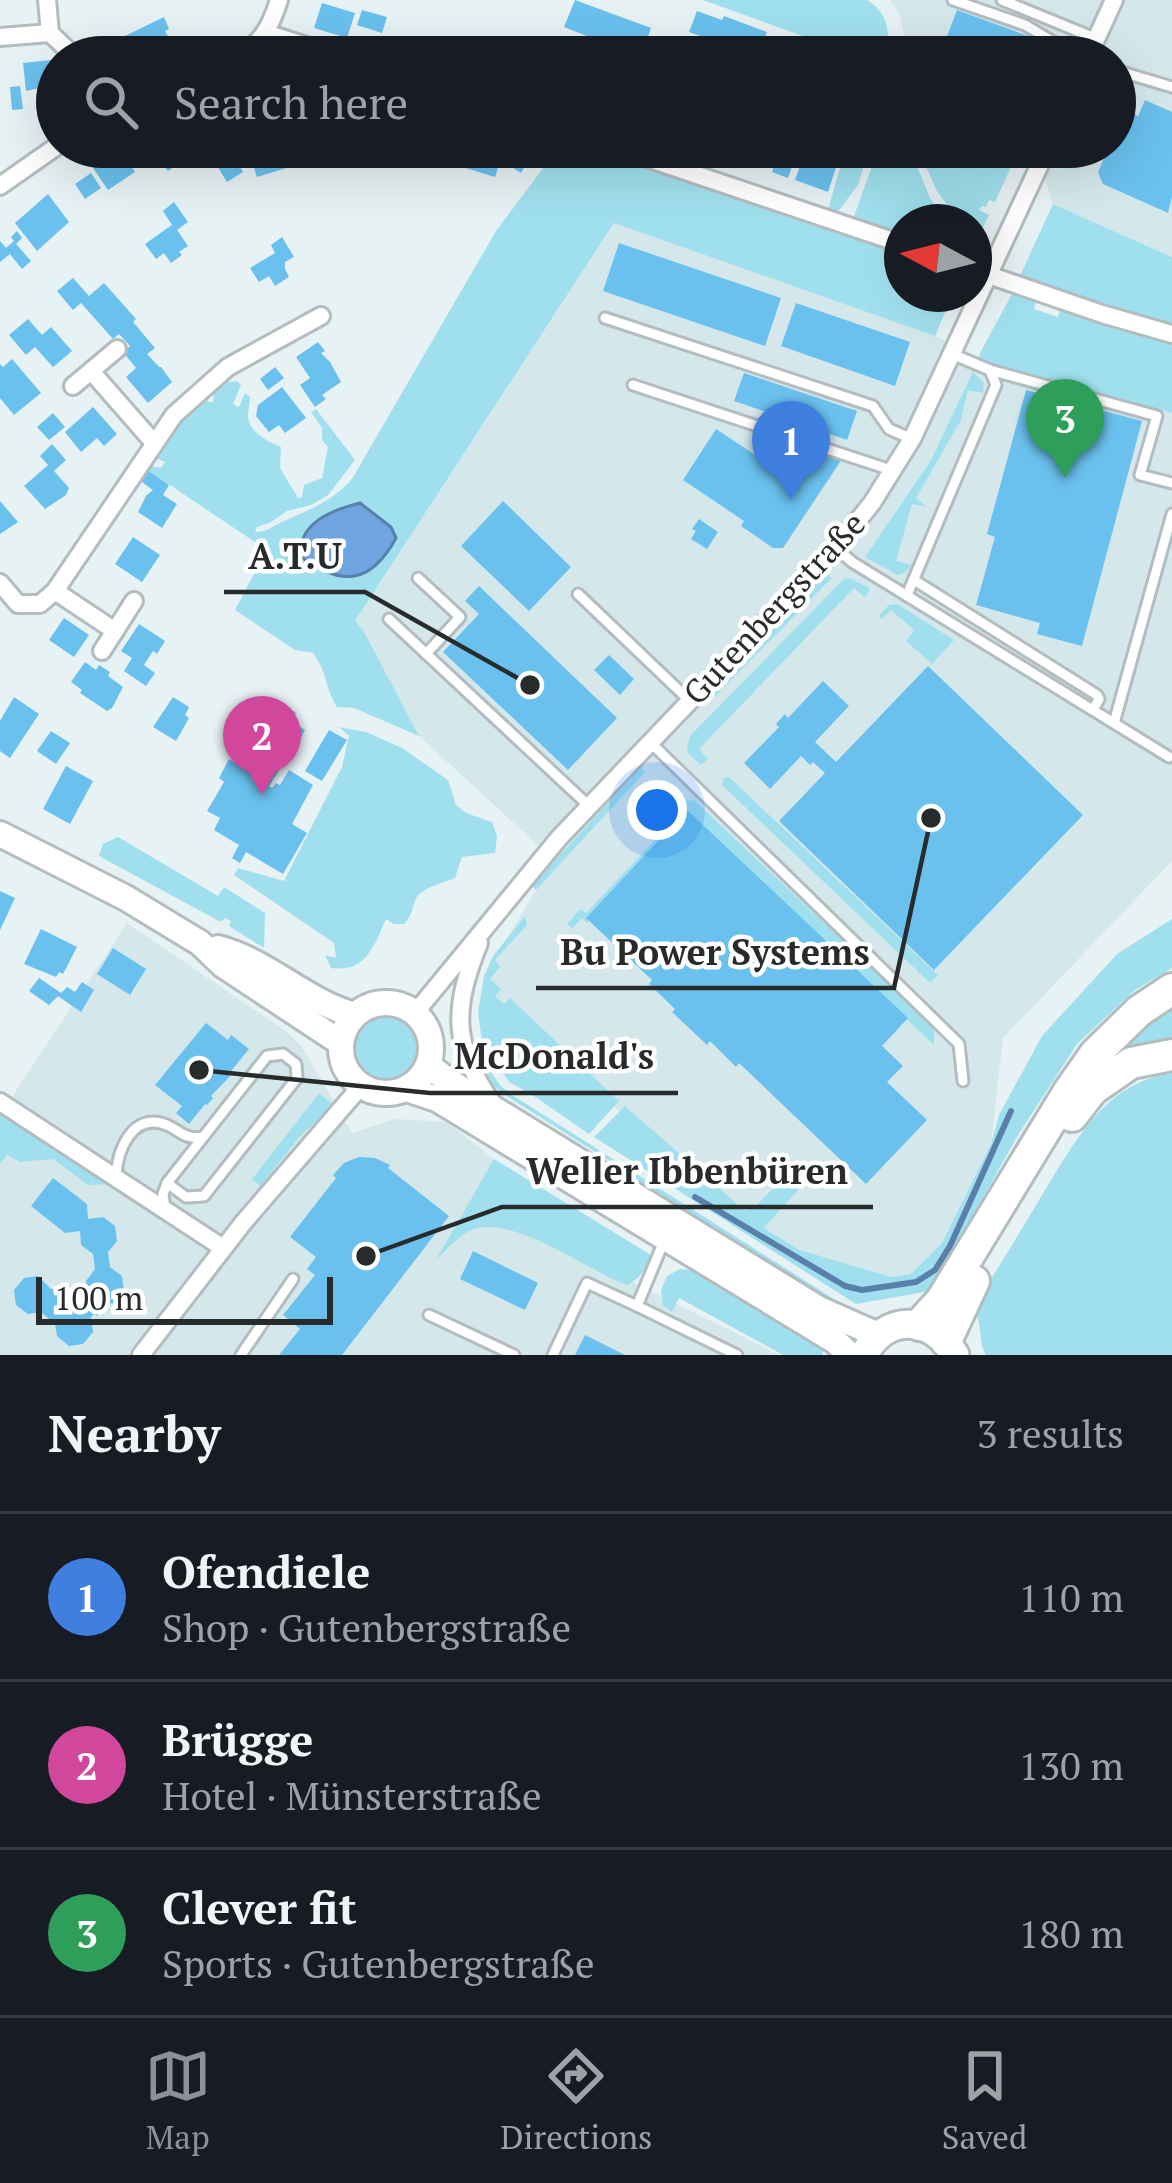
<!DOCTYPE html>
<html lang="en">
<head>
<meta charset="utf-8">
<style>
	body { margin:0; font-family:"PT Serif",serif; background:#242831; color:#f1f3f6 }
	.compass { position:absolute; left:884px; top:204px; width:108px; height:108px; border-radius:50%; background:#171b24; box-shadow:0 12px 48px #0002; rotate:277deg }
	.scale { position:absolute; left:36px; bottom:30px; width:297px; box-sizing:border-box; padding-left:12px; border:6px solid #272b2c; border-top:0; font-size:33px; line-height:42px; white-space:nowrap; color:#272b2c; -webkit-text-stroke:9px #fff; paint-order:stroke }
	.you { position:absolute; left:657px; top:810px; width:42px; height:42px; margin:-30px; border:9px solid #fff; border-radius:50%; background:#1a73e8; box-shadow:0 0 0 18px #1a73e833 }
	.badge { display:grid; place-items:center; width:78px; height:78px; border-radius:50%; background:#8c9099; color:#fff; font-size:39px; font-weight:700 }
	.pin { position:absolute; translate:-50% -99px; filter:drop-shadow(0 3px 6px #0008) }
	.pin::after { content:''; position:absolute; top:63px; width:42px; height:36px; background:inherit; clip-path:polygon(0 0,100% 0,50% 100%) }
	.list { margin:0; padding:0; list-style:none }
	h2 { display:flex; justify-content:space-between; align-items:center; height:156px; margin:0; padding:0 48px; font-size:51px }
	h2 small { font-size:39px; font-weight:400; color:#9ea1a6 }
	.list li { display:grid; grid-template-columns:78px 1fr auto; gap:36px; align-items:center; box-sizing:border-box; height:168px; padding:0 48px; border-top:3px solid #363941 }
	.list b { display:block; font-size:45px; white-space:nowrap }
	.list p { margin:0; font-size:39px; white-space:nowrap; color:#9ea1a6 }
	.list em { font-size:39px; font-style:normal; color:#9ea1a6 }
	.icon { flex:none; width:66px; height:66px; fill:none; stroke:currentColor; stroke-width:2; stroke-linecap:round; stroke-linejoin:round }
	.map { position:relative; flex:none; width:1172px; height:1355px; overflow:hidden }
	.search { position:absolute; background:#171b24; box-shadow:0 12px 48px #0002; left:36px; right:36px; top:36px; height:132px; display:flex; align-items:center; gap:30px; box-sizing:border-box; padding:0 42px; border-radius:66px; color:#9ea1a6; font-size:45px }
	.sheet { height:660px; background:#171b24 }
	nav { display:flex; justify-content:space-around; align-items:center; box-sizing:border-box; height:168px; border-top:3px solid #363941; background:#171b24; font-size:33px; color:#9ea1a6 }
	nav a { display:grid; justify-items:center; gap:6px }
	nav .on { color:#8c9099 }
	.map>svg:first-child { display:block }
	.built { fill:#d4e8ec }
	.green { fill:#a0e0ee }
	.water { fill:#6ea5e0; stroke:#5980aa; stroke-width:3 }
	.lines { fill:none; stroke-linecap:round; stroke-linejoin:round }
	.stream { stroke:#5980aa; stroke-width:6 }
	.building { fill:#6ac1ee }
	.lane-casing { stroke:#b3bdc0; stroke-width:15 }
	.street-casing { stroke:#b3bdc0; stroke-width:22 }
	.secondary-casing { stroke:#b3bdc0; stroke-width:30 }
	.primary-casing { stroke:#b3bdc0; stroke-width:33 }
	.highway-casing { stroke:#b3bdc0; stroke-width:36 }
	.lane { stroke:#fff; stroke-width:9 }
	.street { stroke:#fff; stroke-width:16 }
	.secondary { stroke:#fff; stroke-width:24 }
	.primary { stroke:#fff; stroke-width:27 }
	.highway { stroke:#fff; stroke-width:30 }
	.labels { text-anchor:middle; stroke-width:9; stroke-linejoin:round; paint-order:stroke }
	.street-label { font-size:33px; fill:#272b2c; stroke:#fff }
	.leader { fill:none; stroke:#272b2c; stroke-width:4.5 }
	.callout-dot { fill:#272b2c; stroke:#fff; stroke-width:4.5 }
	.callout-label { font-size:36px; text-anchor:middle; font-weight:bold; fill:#272b2c; stroke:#fff; stroke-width:9; stroke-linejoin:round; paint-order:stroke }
</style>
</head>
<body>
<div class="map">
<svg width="1172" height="1355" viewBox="0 0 1172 1355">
	<rect width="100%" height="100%" fill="#e7f2f5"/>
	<!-- built -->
	<g class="built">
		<path d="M890,0H1172V257L1053,204L1035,147H1115V57H912L908,51L899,12Z"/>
		<path d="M615,222L935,336L997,366L1005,365L1172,413V861L1003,1038L991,1144L942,1243L911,1274L891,1277L800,1250L723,1202L485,994L494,960L554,860L419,736L355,621Z"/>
		<path d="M127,923L287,1032L302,1047L352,1133L395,1119L446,1122L494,1159L513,1222L779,1355H0V1115Z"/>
	</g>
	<!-- green -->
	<g class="green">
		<path d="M703,0H867C889,13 889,33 889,57H861Z"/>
		<path d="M559,147H581L794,216L902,256V294H953L935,336L614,223L355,621L363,630L419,736L354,708L337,707C324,686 328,673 313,653L295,650L235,610L262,559L264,548L146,469L151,466L161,468L165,462L158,459L157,454C170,430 186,413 207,395L208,402H213L214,392L228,382L237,381L241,385L233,404L239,407L245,393L250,397C250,403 248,409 248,416C249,432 267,441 281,447L280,468L298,498L302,497L304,485L322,478L328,447L322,440V428L311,412L316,409L355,460L328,495L311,505L287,511L271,522L257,527L255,532C267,532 271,527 282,522C308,510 332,502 352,479L496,231Z"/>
		<path d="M846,147H870L858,185L837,213L828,210Z"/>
		<path d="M879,147H909L930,198L948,222H902V235L853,219Z"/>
		<path d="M917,147H1020L995,202L989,200L986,207L982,206L979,210L989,215L976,242L974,222L959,221L937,191Z"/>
		<path d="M1053,204L1172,257V328L1050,289L1020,276Z"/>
		<path d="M1013,292L1037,298L1034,309L1058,317L1060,311L1172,340V413L980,360L979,355Z"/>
		<path d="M973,372L984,383L983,393L968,390L961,420L916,498L927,507L912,504L896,561L911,565L907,571L898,575L865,557L930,462Z"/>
		<path d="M827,574L832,578L715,696V688Z"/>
		<path d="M849,578L870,588L867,595L864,597L854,588L699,749L708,759L701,765L688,753L687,747L690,736L843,580Z"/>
		<path d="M897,604L954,640L932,664L906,641L914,630L891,610L882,619L879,616L889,605Z"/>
		<path d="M339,727L366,732L402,748L448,780L456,805L466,813L492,822L497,836L495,853L462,857L455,878C444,883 423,887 417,897C411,907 414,914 404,924H394L386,919C374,946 366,973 331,968L325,955L336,958L334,943L234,875L238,868L284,881L342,767L349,736Z"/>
		<path d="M641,768L645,772L536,890L532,886L541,875Z"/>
		<path d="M724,777H729L938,975L930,983L722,785Z"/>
		<path d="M694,800L934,1027V1045L690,815L587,923L582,918L572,928L567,924L580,909L586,913L684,809L680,805L684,801Z"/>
		<path d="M118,837L218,896L224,887L265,913L264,948L229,926L231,921L225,918L221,922L99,856L103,844Z"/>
		<path d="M525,916L527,925L495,960L500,967L490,979L501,989L495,996L504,1004L510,998L619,1101L589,1134L531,1094L509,1082L482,1041L478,1013L484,976L493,956Z"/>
		<path d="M1172,919V968L1135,990L1077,1044L1020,1132L930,1291L856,1304L594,1137L625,1106L745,1211L750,1206L754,1208L795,1166L808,1179L764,1228L800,1250L891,1277L911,1274L942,1243L991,1144L999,1115L1042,1036L1117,954Z"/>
		<path d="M1172,1001V1041L1086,1082L1117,1047Z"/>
		<circle cx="386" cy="1049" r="32"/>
		<path d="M480,1064H485L500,1085L509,1093L845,1306L846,1310L843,1312L702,1226L613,1163L508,1097L490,1083L478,1065Z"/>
		<path d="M1172,1073V1355H986C978,1342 983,1325 975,1313L982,1282H989C1008,1252 1026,1222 1044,1192C1076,1140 1105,1083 1172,1073Z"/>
		<path d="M319,1093L331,1103L325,1113L302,1134L260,1186L252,1179Z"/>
		<path d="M0,1113L17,1122L113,1184L88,1185L53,1159L20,1162L7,1155L0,1164Z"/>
		<path d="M494,1159L651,1255C646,1269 641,1278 627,1285C588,1271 515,1216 474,1229C460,1234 446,1250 436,1260Z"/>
		<path d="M680,1269L709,1272L825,1344L822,1355H783L679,1298L672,1312L663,1306L661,1290L667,1276Z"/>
	</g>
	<!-- water -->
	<path class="water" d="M360,503L391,527L396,538C371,584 342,587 301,557C297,523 332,510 360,503Z"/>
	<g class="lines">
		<!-- stream -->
		<path class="stream" d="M695,1197L845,1286L862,1290L916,1282L935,1270L950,1246L1011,1111"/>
	</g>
	<!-- building -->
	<g class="building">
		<path d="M575,0L651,28L644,48L667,57H608L612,46L564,27Z"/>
		<path d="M322,3L355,13L347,38L314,28Z"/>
		<path d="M362,10L387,17L382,33L357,25Z"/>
		<path d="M957,10L1028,36L1021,57L940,55Z"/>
		<path d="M697,11L722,20L724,16L767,32L763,43L770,45L766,56L759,53L758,57H731L712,49L714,41L689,32Z"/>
		<path d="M164,17L169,29L165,31L173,45L148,57H118L130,51L123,37Z"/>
		<path d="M51,60L55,76L52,77L53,85L26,91L23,63Z"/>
		<path d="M20,86L23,109L12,110L10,87Z"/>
		<path d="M1145,100L1172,112V197L1168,213L1103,184L1098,172L1109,147H1115V106L1138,116Z"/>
		<path d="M119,147L135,172L108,190L91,165Z"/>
		<path d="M148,147H182L189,157L168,171Z"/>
		<path d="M284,147L290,167L257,177L248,148Z"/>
		<path d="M372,147H394L388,167L368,161Z"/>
		<path d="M451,147H492L503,151L495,177L446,162Z"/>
		<path d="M521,147L535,149L521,173L510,166Z"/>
		<path d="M714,147H745L741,161L712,152Z"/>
		<path d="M807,147H830L825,163L836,167L828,192L795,180Z"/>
		<path d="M232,155L243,172L227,182L216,164Z"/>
		<path d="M778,156L794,161L788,178L772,172Z"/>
		<path d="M91,173L101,188L85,199L75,184Z"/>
		<path d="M48,194L69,222L37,251L15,223Z"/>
		<path d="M174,202L188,222L177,230L188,246L179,252L182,255L171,263L164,253L156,259L145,244L172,225L163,211Z"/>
		<path d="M17,231L22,238L16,244L31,261L22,269L10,254L0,262V241L6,248L14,241L16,244L11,237Z"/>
		<path d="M282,237L294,257L285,262V269L289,277L275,286L269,276L259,282L250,268L275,253L271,245Z"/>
		<path d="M619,243L781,298L765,346L603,291Z"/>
		<path d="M73,278L89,296L104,283L136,319L133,322L155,348L147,354L159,367H161L172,382L148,403L126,377L136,368L123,352L130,346L119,334L113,339L81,303L73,310L57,291Z"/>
		<path d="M796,303L910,342L895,386L781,346Z"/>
		<path d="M28,319L42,335L51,327L72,351L53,367L35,347L26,355L9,335Z"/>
		<path d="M318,342L325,351L321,353L330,362L341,382L322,395L326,399L315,407L300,385L310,378L296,357Z"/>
		<path d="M12,359L41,393L14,415L0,398V364L3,367Z"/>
		<path d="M275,367L284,378L268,390L260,379Z"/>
		<path d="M744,373L857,411L847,440L734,401Z"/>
		<path d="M282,387L306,418L285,433L279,425L269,432L256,416L258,405Z"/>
		<path d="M1026,390L1142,421L1082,646L1037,634L1040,623L976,605L995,537L987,534Z"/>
		<path d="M93,407L117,434L104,446L97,438L81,452L65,432Z"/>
		<path d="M53,413L65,427L49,440L37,427Z"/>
		<path d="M716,429L778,470L796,444L842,459L783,548H773L741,526L744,521L683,480Z"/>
		<path d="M52,444L66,460L54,471L69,488L66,495L45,509L24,486L48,465L40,456Z"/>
		<path d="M146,469L169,485L163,495L177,504L162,528L138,512L146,496L153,490L139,480Z"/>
		<path d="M0,501L18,522L0,534Z"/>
		<path d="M503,501L571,567L529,611L461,546Z"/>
		<path d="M699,519L718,532L707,549L691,539L696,531L692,529Z"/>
		<path d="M133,537L160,555L142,582L115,564Z"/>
		<path d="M479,586L617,718L568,770L443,652L479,614L465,601Z"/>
		<path d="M64,618L89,635L74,657L49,640Z"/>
		<path d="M139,624L165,641L157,654L153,651L144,665L155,673L146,686L124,671L132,658L121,651Z"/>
		<path d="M609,655L634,679L620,695L594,670Z"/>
		<path d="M85,662L96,670L99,665L110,672L108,676L123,687L112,708L107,711L80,693L82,690L71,682Z"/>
		<path d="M928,666L1083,815L934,970L779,821L825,773L813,762L810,765L801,756L770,789L744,763L779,727L776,724L785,714L788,718L823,681L849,706L815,742L836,762Z"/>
		<path d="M14,697L39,714L10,758L0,751V721Z"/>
		<path d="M173,697L189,707L185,715L189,718L176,741L153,727Z"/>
		<path d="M268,706L284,716L289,708L296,713L292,722L305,730L291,757L289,755L269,786L272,788L276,783L280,785L289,770L313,785L292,824L307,833L283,874L246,852L240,863L232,858L239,845L214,830L220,818L207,811L224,782L219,778L229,759L235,763Z"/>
		<path d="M329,730L347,740L322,781L305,771Z"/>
		<path d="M51,731L70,743L56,764L37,751Z"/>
		<path d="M66,766L93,781L70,824L43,809Z"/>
		<path d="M687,810L908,1018L882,1046L903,1066L887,1082L927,1120L866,1184L739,1063L736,1067L710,1041L707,1045L672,1012L675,1009L649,984L652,980L586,918Z"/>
		<path d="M0,891L15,898L0,930Z"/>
		<path d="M41,929L77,947L63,974L59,972L56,977L24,964Z"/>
		<path d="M113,948L146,969L130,995L97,974Z"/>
		<path d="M39,978L61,993L67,987L75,992L82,982L94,990L81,1012L58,996L49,1005L29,991Z"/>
		<path d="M206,1023L228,1040L231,1035L249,1049L231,1071L233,1073L211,1096L213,1098L207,1105L205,1104L189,1124L176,1113L182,1106L155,1085Z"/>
		<path d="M359,1157L375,1158L390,1165L388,1168L449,1216L342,1355H279L300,1329L283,1315L315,1275L307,1269L316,1257L290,1237L336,1178L333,1175L344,1163Z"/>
		<path d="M53,1178L87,1204L88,1219L103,1217L115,1226L117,1241L108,1252L110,1267L122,1276L124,1291L115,1303L100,1305L97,1309L101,1311L97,1316L94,1314L91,1317L93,1332L83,1344L69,1346L57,1336L55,1324L41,1312L28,1314L16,1305L14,1290L24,1278L38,1276L51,1289L57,1288L79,1308L88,1296L86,1281L95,1269L93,1254L81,1245L80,1231L65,1233L31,1206Z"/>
		<path d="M473,1251L538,1283L525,1310L460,1279Z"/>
		<path d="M585,1335L625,1355H575Z"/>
	</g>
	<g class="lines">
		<!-- lane casing -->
		<g class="lane-casing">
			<g id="lane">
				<path d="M953,0L1025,25L1079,57"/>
				<path d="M1002,0L1097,39"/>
				<path d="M1115,70L1172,87"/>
				<path d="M605,318L873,406L889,429L912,439"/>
				<path d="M990,370L1157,416L1140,475L1172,483"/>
				<path d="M633,385L894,471"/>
				<path d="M836,548L852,562L1169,757"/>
				<path d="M418,578L460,617L426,654"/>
				<path d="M914,580L1097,695L1099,699L1093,710"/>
				<path d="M578,594L689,700"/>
				<path d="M907,595L996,385L990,370L952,354"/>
				<path d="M389,619L589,806"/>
				<path d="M1114,723L1172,514"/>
				<path d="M650,742L959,1044L963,1081"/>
				<path d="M116,1177C117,1151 132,1111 167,1125C180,1131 186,1140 202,1137"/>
				<path d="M165,1209L163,1194L167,1183L267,1056L283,1054L296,1064L297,1078L204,1196L186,1197L167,1183"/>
				<path d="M664,1241L637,1306L737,1355"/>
				<path d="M429,1315L514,1355"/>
				<path d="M241,1355L293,1279"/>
				<path d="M553,1355L587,1283L637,1306"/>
			</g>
		</g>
		<!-- street casing -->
		<g class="street-casing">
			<g id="street">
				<path d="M47,0L50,33"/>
				<path d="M266,33L341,57"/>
				<path d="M0,37L50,33L75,57"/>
				<path d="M236,57C261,45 271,26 279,0"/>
				<path d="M1088,57L1114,0"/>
				<path d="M614,147L902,244"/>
				<path d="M0,186L57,146"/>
				<path d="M974,270L1102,314L1172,334"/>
				<path d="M91,371L154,443"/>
				<path d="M73,386L117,349"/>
				<path d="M0,583L18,604H40L55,591L174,415L228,367L321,316"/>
				<path d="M55,591L115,631"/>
				<path d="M102,651L134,601"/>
				<path d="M479,943C453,1008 451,1045 493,1104"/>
				<path d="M415,1013L559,838L836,548L872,503L912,439L1048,147"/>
				<path d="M0,1102L223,1248"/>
				<path d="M141,1355L243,1223L361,1086"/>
			</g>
		</g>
		<!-- secondary casing -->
		<g class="secondary-casing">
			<g id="secondary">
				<path d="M0,834L126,898L200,943L223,965L341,1043"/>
				<path d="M218,948C268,961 306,1002 355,1015"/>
				<circle cx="386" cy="1048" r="45"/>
				<path d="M428,1065L450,1082L819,1309L878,1335"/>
				<path d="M407,1089L437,1099L835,1341L850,1355"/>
			</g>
		</g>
		<!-- primary casing -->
		<g class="primary-casing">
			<path id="primary" d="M864,1355C885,1313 932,1315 955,1355"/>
		</g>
		<!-- highway casing -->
		<g class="highway-casing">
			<g id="highway">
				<path d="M1072,1116L1092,1090L1131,1063L1172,1055"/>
				<path d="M919,1325L941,1301L1069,1091L1095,1054L1139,1011L1172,989"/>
				<path d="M946,1341L974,1281"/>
			</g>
		</g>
		<!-- lane -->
		<use href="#lane" class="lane"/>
		<!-- street -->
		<use href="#street" class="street"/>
		<!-- secondary -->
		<use href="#secondary" class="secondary"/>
		<!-- primary -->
		<use href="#primary" class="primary"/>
		<!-- highway -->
		<use href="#highway" class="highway"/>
	</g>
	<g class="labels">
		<!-- street labels -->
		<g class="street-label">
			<text transform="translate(774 608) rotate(-47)" y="12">Gutenbergstraße</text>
		</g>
	</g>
	<!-- callouts -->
	<path class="leader" d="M530 685L365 592H224M931 818L894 988H536M199 1070L430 1093H678M366 1256L502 1207H873"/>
	<g class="callout-dot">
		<circle cx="530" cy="685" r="12"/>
		<circle cx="931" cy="818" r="12"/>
		<circle cx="199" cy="1070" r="12"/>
		<circle cx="366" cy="1256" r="12"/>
	</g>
	<g class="callout-label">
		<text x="295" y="569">A.T.U</text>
		<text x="715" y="965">Bu Power Systems</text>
		<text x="554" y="1069">McDonald's</text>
		<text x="687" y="1184">Weller Ibbenbüren</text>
	</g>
</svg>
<svg class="compass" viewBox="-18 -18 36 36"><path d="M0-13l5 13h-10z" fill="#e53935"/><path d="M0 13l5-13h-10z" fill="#9ea1a6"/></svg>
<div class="scale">100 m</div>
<div class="you"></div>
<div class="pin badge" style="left:791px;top:500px;background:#3f7fe0">1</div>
<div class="pin badge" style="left:262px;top:795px;background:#d1479c">2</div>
<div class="pin badge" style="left:1065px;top:478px;background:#2e9e5b">3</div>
<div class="search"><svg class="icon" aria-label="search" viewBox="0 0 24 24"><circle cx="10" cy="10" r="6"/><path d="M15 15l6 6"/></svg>Search here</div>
</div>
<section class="sheet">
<h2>Nearby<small>3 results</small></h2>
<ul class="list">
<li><span class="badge" style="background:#3f7fe0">1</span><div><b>Ofendiele</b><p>Shop · Gutenbergstraße</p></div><em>110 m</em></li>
<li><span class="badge" style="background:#d1479c">2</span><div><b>Brügge</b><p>Hotel · Münsterstraße</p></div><em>130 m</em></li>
<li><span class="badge" style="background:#2e9e5b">3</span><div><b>Clever fit</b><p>Sports · Gutenbergstraße</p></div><em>180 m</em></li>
</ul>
</section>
<nav>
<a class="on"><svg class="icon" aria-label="map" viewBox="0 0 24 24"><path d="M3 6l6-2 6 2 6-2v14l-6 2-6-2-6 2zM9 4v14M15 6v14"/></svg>Map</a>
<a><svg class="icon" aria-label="directions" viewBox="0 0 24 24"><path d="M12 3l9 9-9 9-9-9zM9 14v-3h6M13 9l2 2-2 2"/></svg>Directions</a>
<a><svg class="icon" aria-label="saved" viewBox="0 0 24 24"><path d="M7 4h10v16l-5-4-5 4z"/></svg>Saved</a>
</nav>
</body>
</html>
